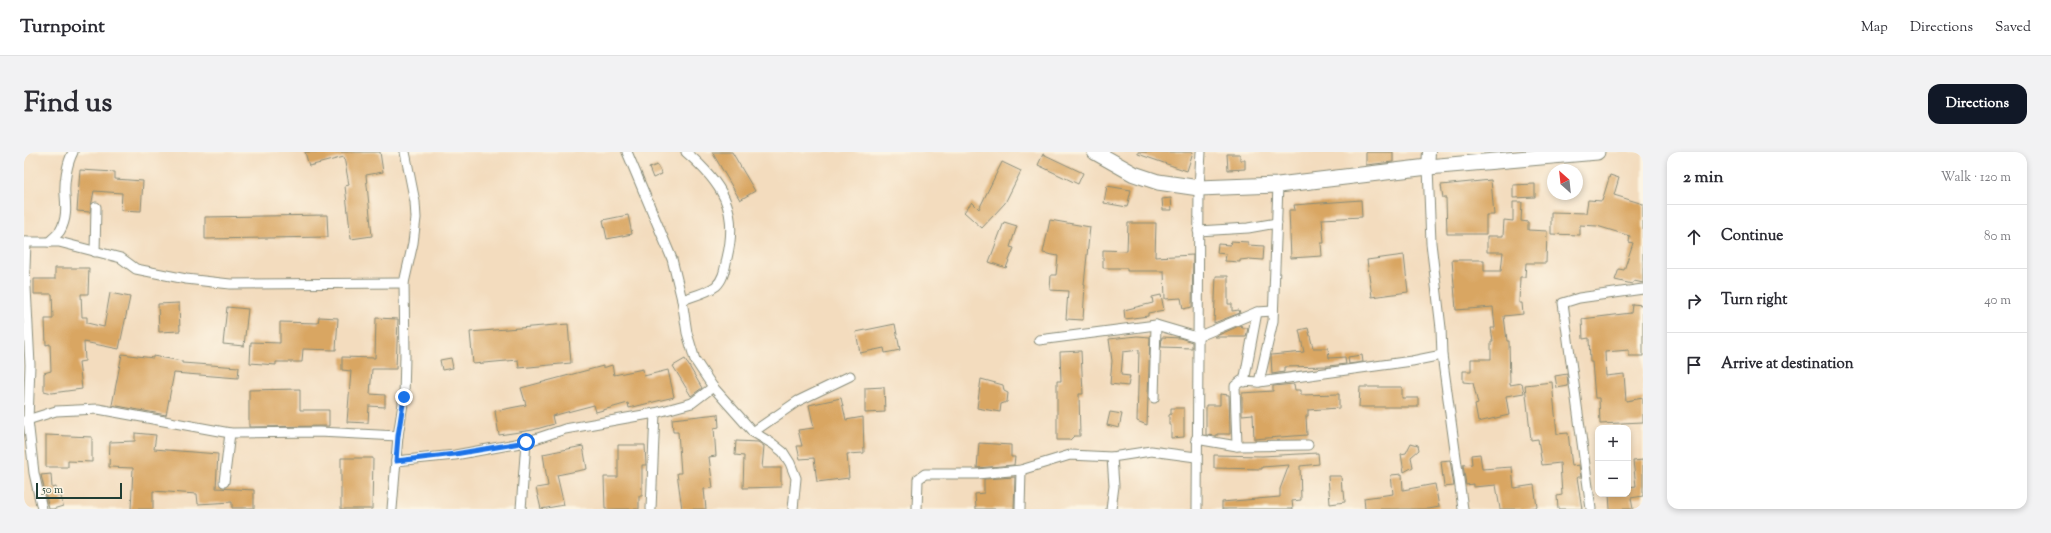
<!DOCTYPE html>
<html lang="en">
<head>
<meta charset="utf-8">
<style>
	body { margin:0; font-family:"Sorts Mill Goudy",serif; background:#f2f2f3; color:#2b2b33 }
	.controls { position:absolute; right:12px; bottom:12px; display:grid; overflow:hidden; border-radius:8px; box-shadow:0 2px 6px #0003 }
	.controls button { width:36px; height:36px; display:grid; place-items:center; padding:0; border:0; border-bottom:1px solid #e1e1e2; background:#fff; color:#2b2b33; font:20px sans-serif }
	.compass { position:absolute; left:1523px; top:12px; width:36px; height:36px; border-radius:50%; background:#fff; box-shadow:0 2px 6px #0003; rotate:333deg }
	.scale { position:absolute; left:12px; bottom:10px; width:86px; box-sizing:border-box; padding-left:4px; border:2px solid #1f3d34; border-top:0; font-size:11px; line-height:14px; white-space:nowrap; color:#1f3d34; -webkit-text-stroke:3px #fcf5e5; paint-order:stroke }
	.stop { position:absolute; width:12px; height:12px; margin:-9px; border:3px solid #1a73e8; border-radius:50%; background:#fff }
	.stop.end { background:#1a73e8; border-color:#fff; box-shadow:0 1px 4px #0008 }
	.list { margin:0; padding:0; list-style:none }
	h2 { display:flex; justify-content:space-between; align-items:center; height:52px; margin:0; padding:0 16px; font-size:17px }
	h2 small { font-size:13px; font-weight:400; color:#7c7c81 }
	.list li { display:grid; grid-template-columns:26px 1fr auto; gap:12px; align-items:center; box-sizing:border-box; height:64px; padding:0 16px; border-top:1px solid #e1e1e2 }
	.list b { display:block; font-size:15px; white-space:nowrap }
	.list em { font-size:13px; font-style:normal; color:#7c7c81 }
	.icon { flex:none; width:22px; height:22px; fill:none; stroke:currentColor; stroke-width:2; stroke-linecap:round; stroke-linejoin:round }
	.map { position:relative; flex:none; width:1619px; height:357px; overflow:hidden; border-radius:12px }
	header { display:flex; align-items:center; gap:24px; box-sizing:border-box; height:56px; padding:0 20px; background:#fff; border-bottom:1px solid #e1e1e2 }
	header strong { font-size:19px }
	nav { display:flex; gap:22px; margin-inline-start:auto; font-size:14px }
	.intro { display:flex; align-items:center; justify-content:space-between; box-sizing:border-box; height:96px; padding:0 24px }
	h1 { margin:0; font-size:28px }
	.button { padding:10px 18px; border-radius:12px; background:#111827; color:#fff; font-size:14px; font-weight:700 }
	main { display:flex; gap:24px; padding:0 24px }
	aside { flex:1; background:#fff; border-radius:12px; box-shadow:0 2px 6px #0003 }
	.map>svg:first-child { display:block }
	.building { fill:#d9a662 }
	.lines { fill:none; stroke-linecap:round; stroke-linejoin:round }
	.minor-casing { stroke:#898c79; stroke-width:11 }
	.tertiary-casing { stroke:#898c79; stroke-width:14 }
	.primary-casing { stroke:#898c79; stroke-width:17 }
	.minor { stroke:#fff; stroke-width:9 }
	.tertiary { stroke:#fff; stroke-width:12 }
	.primary { stroke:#fff; stroke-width:15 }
	.route { stroke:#1a73e8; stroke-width:5 }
</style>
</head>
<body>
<header>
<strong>Turnpoint</strong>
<nav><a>Map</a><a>Directions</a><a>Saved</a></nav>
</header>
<div class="intro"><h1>Find us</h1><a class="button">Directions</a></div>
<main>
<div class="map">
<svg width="1619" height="357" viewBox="0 0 1619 357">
	<rect width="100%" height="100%" fill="#fcf5e5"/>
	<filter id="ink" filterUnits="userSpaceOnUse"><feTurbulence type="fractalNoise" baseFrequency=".025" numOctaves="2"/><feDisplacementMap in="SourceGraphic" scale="8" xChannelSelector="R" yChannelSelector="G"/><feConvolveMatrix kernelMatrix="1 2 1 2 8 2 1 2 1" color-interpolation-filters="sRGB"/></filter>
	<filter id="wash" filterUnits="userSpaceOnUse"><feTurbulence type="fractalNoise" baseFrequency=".012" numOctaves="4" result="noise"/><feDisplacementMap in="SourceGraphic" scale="16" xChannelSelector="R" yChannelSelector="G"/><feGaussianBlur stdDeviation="0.9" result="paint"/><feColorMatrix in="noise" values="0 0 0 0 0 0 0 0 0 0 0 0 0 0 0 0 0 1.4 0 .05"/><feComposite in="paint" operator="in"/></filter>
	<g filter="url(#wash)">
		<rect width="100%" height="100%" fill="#f3dcbe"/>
		<g id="blocks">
			<!-- building -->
			<g class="building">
				<path d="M281,0H356L359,20L342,23L348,84L327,87L321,34L325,33L320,5L285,14Z"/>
				<path d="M688,0H708L731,39L716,48Z"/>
				<path d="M1114,0H1169L1163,19L1114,2Z"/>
				<path d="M1342,0H1369V10L1342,13Z"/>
				<path d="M1019,2L1059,21L1054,32L1014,13Z"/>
				<path d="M1203,2H1216V8H1221V17L1204,18Z"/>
				<path d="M978,10L997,19L981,51L958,76L940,60L948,50L955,57Z"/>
				<path d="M633,13L638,22L629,26L625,16Z"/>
				<path d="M56,18L91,20V27L119,29L117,59L97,58L98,41L70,39L66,60L53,59Z"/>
				<path d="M1586,23L1595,26L1590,43L1619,52V131L1610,129L1608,132L1591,128L1595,117L1600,118L1609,91L1605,90L1606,84L1573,74L1556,73V83L1527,82V60L1562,61L1564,48L1578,49Z"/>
				<path d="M1467,28L1470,63H1462V82H1423L1422,46H1419L1417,33Z"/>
				<path d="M1511,32V45L1489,46V33Z"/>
				<path d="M1083,34L1107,38L1103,55L1080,51Z"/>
				<path d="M1147,46L1148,58H1139L1138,47Z"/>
				<path d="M1337,48L1338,65L1298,67L1300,91H1297L1298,104L1267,106L1265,58H1271L1270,53Z"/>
				<path d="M1489,50H1498L1497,69L1504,70V78L1523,79L1522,111H1502L1501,125H1496L1495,151H1498L1499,162L1480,164L1483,189H1485L1486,233L1498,231L1500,241L1482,244L1485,263L1454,270L1451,253L1454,252L1449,231L1439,230V219H1447V207H1467V189H1469L1467,176H1471L1469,155L1432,158L1428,108H1460V119H1477L1479,100H1463V84H1479L1480,68L1489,69Z"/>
				<path d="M303,63L304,85L181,87V65Z"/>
				<path d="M604,63L608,82L583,87L579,68Z"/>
				<path d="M1026,68L1066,75L1060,132H1061L1059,168L1042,167L1044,139L1026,138L1027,123H1032L1034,104L1019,101Z"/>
				<path d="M980,70L993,74L986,95L990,96L982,116L965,110Z"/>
				<path d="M1104,71H1132L1131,105L1169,103L1168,155L1159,157L1157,146L1141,147L1140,119H1103V116H1079V98L1103,99Z"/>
				<path d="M1207,89L1224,90V93L1240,94L1239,108L1225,107L1216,108V110L1201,109L1202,102L1193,101L1194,92L1206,93Z"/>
				<path d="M1380,103L1384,140L1348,145L1343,108Z"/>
				<path d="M31,116H65L64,142H57L58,165H63V171L80,175L86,141L106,145L95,197L60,190L61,209L55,210L58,237L28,241L20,239V221L27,219L26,192L22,193L21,167H29L28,142H10V127H31Z"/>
				<path d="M1192,124H1204V152H1208V159L1215,158L1216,161L1190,171Z"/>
				<path d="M1137,143L1140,158L1124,161V164L1101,167L1100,158L1129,151L1128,145Z"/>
				<path d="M155,151L156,179L135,180L134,152Z"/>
				<path d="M1608,152L1619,153V204H1605V198L1581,200L1582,224L1600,222L1602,249L1619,246V270L1576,272L1575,246H1571L1568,210H1566L1565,186L1559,187L1558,167L1607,161Z"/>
				<path d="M203,155L224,157L220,194L199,192Z"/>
				<path d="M295,165L314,166L312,198L279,197L278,210H252V213L226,211L227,190L256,191V170L294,171Z"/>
				<path d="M352,166L374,167L372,217H348L346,242L361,243V255L345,254L344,271L323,270L327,219L318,218V205L351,206Z"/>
				<path d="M544,172L547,211L495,216L494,208L449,212L446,180Z"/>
				<path d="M871,172L876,198L861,201L860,196L836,201L832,180Z"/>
				<path d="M1217,173L1218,176H1224L1222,185H1190Z"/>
				<path d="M1284,176L1289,196H1304L1305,206L1321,205L1322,212L1304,214L1260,215V220L1248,222L1247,203L1280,200L1275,178Z"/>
				<path d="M1113,184L1126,185L1123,273L1113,269L1115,198L1099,200L1097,223L1106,224L1104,234L1086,232L1088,209L1085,187Z"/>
				<path d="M1138,185L1156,186L1168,190V196L1137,195Z"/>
				<path d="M1057,199L1059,242H1055L1056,284H1050L1046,288H1033V229H1037L1036,200Z"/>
				<path d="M98,202L129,206V204L158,209V211L215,215L214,226L150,221L142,263L88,253Z"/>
				<path d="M1338,203L1339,210L1325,212L1324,205Z"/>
				<path d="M427,206L429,216L418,218L416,208Z"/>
				<path d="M661,207L678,236L667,244L649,214Z"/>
				<path d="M588,213L590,223L619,217L620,224L644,218L650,245L605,256L604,251L572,260L570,253L528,264L530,272L509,278L475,283L471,259L502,253L497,236L579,214V216Z"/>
				<path d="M1543,222L1544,234L1533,236L1531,224Z"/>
				<path d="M957,227L979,233L980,239L984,241L983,250L977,252L976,260L953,256Z"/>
				<path d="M1528,230L1533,282L1544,281L1548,314L1555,313L1557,325H1553L1558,357H1534L1533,344L1538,343L1536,311L1518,313L1514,287L1507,288L1501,233Z"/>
				<path d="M1270,232L1271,238H1277V243L1315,242V256L1284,258V264H1282L1283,283L1230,287L1229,262L1218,263V241L1249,239V234Z"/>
				<path d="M860,235L861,260L841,261V236Z"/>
				<path d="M1336,235H1378V246H1394V255H1335Z"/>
				<path d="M276,237V258H305V274L225,275V238Z"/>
				<path d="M1196,242L1205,243L1206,282H1193V284L1182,283V253H1196Z"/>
				<path d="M817,246L822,268L839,265L840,301L823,302L825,326L793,330L790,306L776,307L773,294H778L774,278L790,276L785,253Z"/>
				<path d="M1147,256H1160V285L1147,286V273H1145V263L1147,262Z"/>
				<path d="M1086,260L1098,262L1095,276L1083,273Z"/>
				<path d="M694,262L695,275L690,276L692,304L685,305L689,336L680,337L682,357H658L653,321H657L654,280H649L648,267Z"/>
				<path d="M111,281L132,283L130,297L194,302L192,336L230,338V356H208V350L174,352L173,342L129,339V357H107L109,316L85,315L86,290L111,289Z"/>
				<path d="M22,283L68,285V310L44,309V315H22Z"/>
				<path d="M712,289L734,290L740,294L738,316H757V335L719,336L720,304L711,303Z"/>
				<path d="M955,291L987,293V305H991L990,313L953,316Z"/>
				<path d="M1387,291L1394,293L1395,298L1387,305L1389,315L1380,320L1377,302L1382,301Z"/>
				<path d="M594,293H621L622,313H618V344H615V357H581L580,325H594Z"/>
				<path d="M559,294L563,317L533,323L540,353L517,357L512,336L524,334L519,302Z"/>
				<path d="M1294,301L1295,312L1276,314L1277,348L1268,349L1269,357H1198V350L1256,345V337L1265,313L1238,315V317L1190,316V303L1238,304Z"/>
				<path d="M1456,302L1458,317L1488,315L1490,336L1510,333L1513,355L1500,357H1476L1472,333L1449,335V332L1442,333L1439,313L1448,312L1447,303Z"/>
				<path d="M317,306H349L348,357H317Z"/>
				<path d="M1426,308L1430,334L1420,335L1417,309Z"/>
				<path d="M1619,308V344L1607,346L1609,357H1586L1585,342H1606L1605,335L1612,334L1609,309Z"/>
				<path d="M27,322L28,336L32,335L33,344H37L39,354L29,357H25L17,323Z"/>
				<path d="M1378,322L1379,338L1411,332L1415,355L1405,357H1341L1340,346L1369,342L1367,323Z"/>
				<path d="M1304,324H1317L1318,339H1320L1321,350L1306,352Z"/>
				<path d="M991,325L990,357H952L951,342L960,341V327Z"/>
			</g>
		</g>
	</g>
	<g filter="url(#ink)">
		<use href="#blocks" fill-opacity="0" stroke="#898c79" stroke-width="1"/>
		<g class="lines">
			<!-- minor casing -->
			<g class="minor-casing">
				<g id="minor">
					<path d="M603,0L648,107L658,148L663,181L671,208L689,235L729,280L749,292L759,300L766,311L772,326L769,357"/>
					<path d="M1404,15L1407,91L1417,176L1418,203L1439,357"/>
					<path d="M1174,79L1224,76L1253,71"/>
					<path d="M0,90H35L97,106L112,117L162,127L206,132L380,131"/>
					<path d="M2,90L1,116L6,213L4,268L10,321L18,357"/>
					<path d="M25,90C28,87 33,83 36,79C43,67 42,55 41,43C40,30 43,11 49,0"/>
					<path d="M71,100L72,55"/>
					<path d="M658,148C669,144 683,141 692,134C700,127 701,115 703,106C715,57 698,31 662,0"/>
					<path d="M1015,188L1132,173L1173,185L1233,160L1249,159"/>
					<path d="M1220,230L1233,160"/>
					<path d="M1235,230L1249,169L1254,33"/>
					<path d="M1130,246L1132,173"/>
					<path d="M0,269L32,259L74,257L206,281L295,280L374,284"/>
					<path d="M729,280L774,249L826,224"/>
					<path d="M1172,287L1213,294L1284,293"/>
					<path d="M1213,294L1211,234L1217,229L1235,230L1388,209L1418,203"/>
					<path d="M372,309L431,303L502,290L541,277L631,261L668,251L689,235"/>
					<path d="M200,330L206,281"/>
					<path d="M368,357L374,284L380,245L381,204L380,131L389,91L392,66L391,50L381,0"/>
					<path d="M497,357L502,290"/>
					<path d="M627,357L631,261"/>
					<path d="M893,357L894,327L901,322H953L997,318L1046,303L1088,305L1127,299L1172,305"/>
					<path d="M996,357L997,318"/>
					<path d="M1087,357L1090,334L1088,305"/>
					<path d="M1173,357L1175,36L1177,0"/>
					<path d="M1567,357L1539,151L1555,146L1619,137"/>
				</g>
			</g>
			<!-- tertiary casing -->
			<g class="tertiary-casing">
				<path id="tertiary" d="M1404,15L1405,0"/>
			</g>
			<!-- primary casing -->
			<g class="primary-casing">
				<path id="primary" d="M1071,0L1110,22L1134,30L1175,36L1254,33L1404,15L1573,0"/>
			</g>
			<!-- minor -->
			<use href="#minor" class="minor"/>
			<!-- tertiary -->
			<use href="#tertiary" class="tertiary"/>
			<!-- primary -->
			<use href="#primary" class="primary"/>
		</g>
	</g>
	<g class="lines" filter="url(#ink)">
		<!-- route -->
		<path class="route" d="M380,245L374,284L372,309L431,302L502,290"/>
	</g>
</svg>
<div class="controls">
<button>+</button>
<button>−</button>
</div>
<svg class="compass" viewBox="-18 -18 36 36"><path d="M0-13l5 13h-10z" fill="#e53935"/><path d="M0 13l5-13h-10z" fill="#7c7c81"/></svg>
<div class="scale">50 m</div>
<div class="stop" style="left:502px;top:290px"></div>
<div class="stop end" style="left:380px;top:245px"></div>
</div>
<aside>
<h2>2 min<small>Walk · 120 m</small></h2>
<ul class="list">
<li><svg class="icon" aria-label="ahead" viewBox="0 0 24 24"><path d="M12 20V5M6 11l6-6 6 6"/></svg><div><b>Continue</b></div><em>80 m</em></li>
<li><svg class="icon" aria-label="right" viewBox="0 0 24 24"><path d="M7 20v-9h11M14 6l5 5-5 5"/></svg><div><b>Turn right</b></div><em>40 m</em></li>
<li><svg class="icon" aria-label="arrive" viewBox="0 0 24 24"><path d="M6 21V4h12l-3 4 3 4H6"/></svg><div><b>Arrive at destination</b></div></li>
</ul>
</aside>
</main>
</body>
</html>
